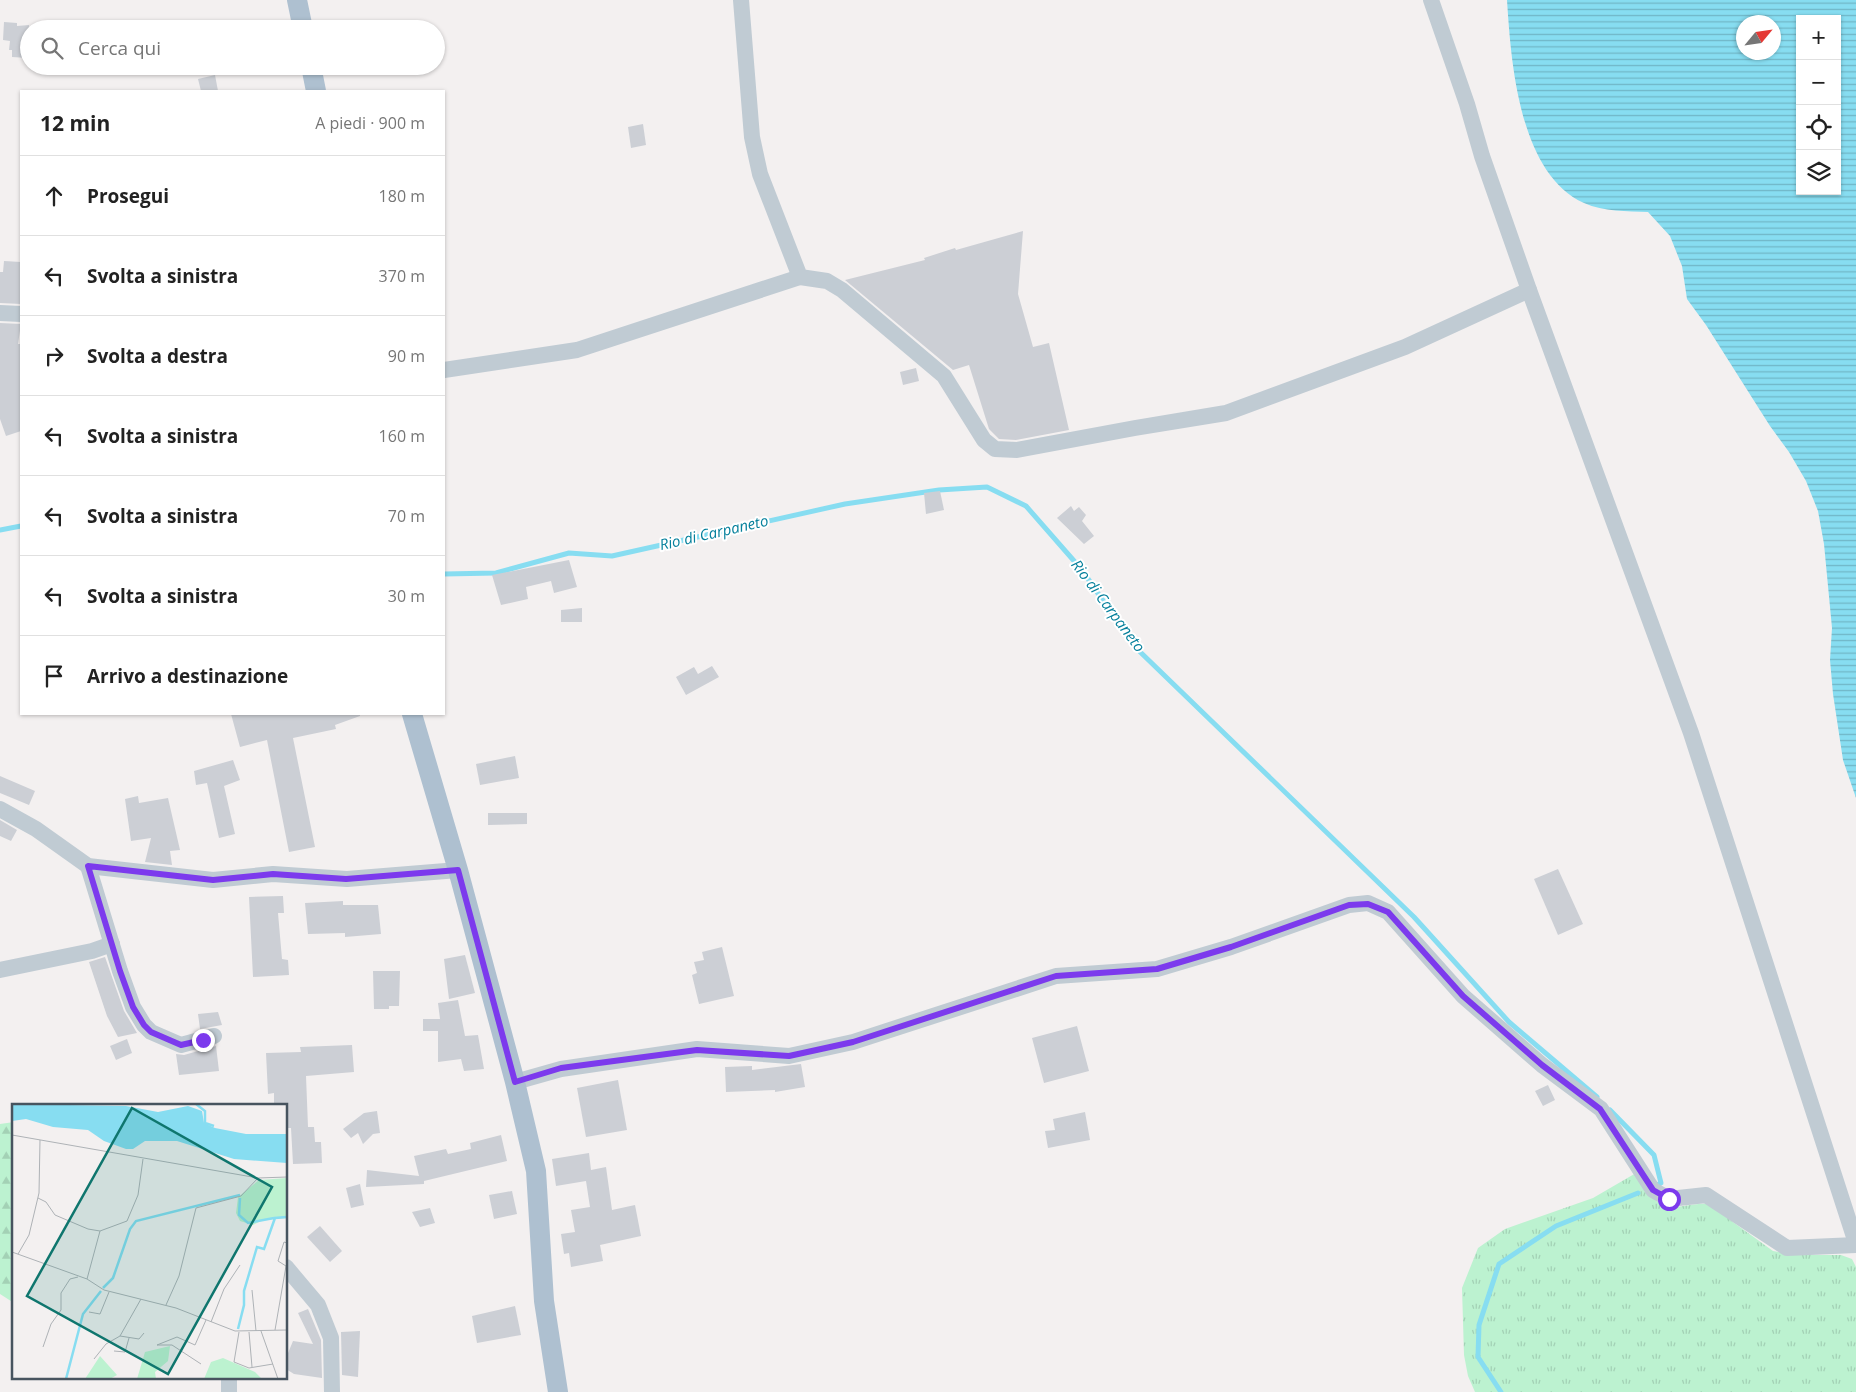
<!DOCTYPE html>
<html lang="it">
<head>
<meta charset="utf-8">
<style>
	body { margin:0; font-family:"Open Sans",sans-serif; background:#f6f6f6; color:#222 }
	.controls { position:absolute; right:15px; top:15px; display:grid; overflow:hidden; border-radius:0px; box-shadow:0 1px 4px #0004 }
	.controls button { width:45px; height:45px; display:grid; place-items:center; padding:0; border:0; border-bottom:1px solid #e0e0e0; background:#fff; color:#222; font:25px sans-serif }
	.compass { position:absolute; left:1736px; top:15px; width:45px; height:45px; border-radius:50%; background:#fff; box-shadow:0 1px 4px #0004; rotate:61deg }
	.stop { position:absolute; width:15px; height:15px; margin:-11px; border:4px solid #7c3aed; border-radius:50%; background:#fff }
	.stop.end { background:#7c3aed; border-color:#fff; box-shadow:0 1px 5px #0008 }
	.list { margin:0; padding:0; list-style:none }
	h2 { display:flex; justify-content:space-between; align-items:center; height:65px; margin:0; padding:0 20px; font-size:21px }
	h2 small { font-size:16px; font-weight:400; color:#767676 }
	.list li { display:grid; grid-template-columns:32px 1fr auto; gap:15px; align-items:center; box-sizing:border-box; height:80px; padding:0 20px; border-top:1px solid #e0e0e0 }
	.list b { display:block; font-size:19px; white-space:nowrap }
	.list em { font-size:16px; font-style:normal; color:#767676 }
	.icon { flex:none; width:28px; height:28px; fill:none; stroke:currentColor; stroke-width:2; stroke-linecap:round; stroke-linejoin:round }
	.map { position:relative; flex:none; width:1856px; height:1392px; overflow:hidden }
	.search { position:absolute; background:#fff; box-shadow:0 1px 4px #0004; left:20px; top:20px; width:425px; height:55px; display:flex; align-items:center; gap:12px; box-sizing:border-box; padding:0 18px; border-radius:28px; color:#767676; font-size:19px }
	.panel { position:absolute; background:#fff; box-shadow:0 1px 4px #0004; left:20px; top:90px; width:425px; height:625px; border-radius:0px }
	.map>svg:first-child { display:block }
	.grass { fill:url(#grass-tufts) }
	.forest { fill:url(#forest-firs) }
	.water { fill:url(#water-rules); fill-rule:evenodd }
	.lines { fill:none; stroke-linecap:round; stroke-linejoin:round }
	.stream { stroke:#87ddf1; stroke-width:5 }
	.building { fill:#cccfd5 }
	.minor { stroke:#c0cbd3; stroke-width:16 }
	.major { stroke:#aec0d0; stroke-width:20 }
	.route { stroke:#7c3aed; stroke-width:6 }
	.labels { text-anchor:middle; stroke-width:4; stroke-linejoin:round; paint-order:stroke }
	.water-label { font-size:15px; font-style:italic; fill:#06809c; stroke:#fff }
	.inset-river { fill:none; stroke:#87ddf1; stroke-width:2.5 }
	.inset-road { fill:none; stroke:#aeb2b6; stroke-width:1 }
	.view { fill:#0f766e; fill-opacity:0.15; stroke:#0f766e; stroke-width:2.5 }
	.inset-edge { fill:none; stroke:#47545f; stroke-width:2.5 }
</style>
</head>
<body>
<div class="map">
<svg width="1856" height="1392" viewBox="0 0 1856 1392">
	<defs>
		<pattern id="grass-tufts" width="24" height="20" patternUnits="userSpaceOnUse" patternTransform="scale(1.25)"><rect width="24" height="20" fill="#bcf2d0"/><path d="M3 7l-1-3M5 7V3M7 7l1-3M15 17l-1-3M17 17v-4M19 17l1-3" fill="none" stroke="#a3d1b5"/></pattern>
		<pattern id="forest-firs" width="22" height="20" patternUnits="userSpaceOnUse" patternTransform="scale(1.25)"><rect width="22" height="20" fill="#bcf2d0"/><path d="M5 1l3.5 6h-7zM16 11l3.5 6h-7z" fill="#a3d1b5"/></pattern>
		<pattern id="water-rules" width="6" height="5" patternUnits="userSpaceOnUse" patternTransform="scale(1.25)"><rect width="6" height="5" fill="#87ddf1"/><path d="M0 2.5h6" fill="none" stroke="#70b6c6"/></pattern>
	</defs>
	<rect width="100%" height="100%" fill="#f3f0f0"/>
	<!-- grass -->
	<path class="grass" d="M1636,1173C1645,1188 1655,1209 1676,1207C1688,1206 1697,1203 1708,1204L1773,1251L1796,1255H1841L1852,1259L1856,1267V1392H1475L1468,1376L1464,1355L1462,1288L1478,1248L1505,1229L1593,1198Z"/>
	<!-- forest -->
	<path class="forest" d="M14,1122V1303L0,1294V1124Z"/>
	<!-- water -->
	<path class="water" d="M1507,0H1856V798L1843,760L1833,694L1830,660L1832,628L1824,544L1818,511L1806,481L1789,452L1770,426L1706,325L1687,299L1682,266L1670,236L1648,212C1627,211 1604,212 1584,203C1519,174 1511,62 1507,0ZM1800,19H1837V191H1800ZM1744,22H1774V52H1744Z"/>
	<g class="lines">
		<!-- stream -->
		<g class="stream">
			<path d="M0,530L21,526"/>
			<path d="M444,574L496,573L569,553L612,556L845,504L939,490L987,487L1026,506L1082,570L1134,646L1414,917L1509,1022L1597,1097"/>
			<path d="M1610,1110L1654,1155L1661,1183L1653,1187"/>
			<path d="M1501,1392L1478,1357L1479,1325L1499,1264L1556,1226L1638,1193"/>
		</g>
	</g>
	<!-- building -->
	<g class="building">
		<path d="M4,22L17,23V26L29,25L28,58L12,57V50H9L10,41L3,40Z"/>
		<path d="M215,75L218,91H201L198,79Z"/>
		<path d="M643,124L646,145L631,148L628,127Z"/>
		<path d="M1023,231L1018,294L1033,347L1049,343L1069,430L1016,440L999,439L989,429L969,365L953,370L845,280L925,260L924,258L955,248L956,250Z"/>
		<path d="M4,261L21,262V304L0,303V272H3Z"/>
		<path d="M0,323L21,324L18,344H21V431L6,436L0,419Z"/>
		<path d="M916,368L919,381L903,385L900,372Z"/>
		<path d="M940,491L944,510L926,514L924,493Z"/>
		<path d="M1071,506L1074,511L1079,507L1086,515L1082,521L1094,536L1084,544L1057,518Z"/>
		<path d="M569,560L577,587L554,593L551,581L526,587L528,599L501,605L492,575Z"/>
		<path d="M582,608V622H561V610Z"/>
		<path d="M712,666L719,677L686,695L676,677L694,667L698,674Z"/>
		<path d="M231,714H360V716L335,725L336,729L293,738L315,847L289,852L267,740L240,747Z"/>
		<path d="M515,756L519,778L480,785L476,764Z"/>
		<path d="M233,760L240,780L224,786L235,834L219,838L207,783L196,785L194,771Z"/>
		<path d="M0,776L35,791L29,805L0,793Z"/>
		<path d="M138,796L139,803L168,798L180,850L170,851L172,865L145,862L151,838L131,841L125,799Z"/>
		<path d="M488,813H527V824L488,825Z"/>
		<path d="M0,820L17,830L11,841L0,836Z"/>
		<path d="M1558,869L1583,924L1558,935L1534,879Z"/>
		<path d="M283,896L284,913H278L282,959L288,960L289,975L253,977L249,897Z"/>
		<path d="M343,901V905H378L381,934L345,937V933L308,934L305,903Z"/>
		<path d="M722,947L734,996L699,1004L692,975L697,973L694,962L704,960L702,952Z"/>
		<path d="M465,955L475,993L449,999L444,959Z"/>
		<path d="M105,957L124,1011L137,1033L118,1037L107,1016L89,962Z"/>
		<path d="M373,971H400L399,1006H389V1009H374Z"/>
		<path d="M458,1000L465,1036L478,1035L484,1069L464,1071L461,1059L438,1062V1031H423V1019H440L438,1003Z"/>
		<path d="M218,1012L222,1025L200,1029L198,1014Z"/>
		<path d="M1077,1026L1089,1071L1044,1083L1032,1038Z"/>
		<path d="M127,1039L132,1053L116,1060L110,1046Z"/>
		<path d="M352,1045L354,1072L306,1076L308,1127H314L315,1142H321L322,1163L293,1164L291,1128H286V1106H274V1093L268,1094L266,1053L301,1052L300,1047Z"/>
		<path d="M216,1046L219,1071L179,1075L176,1054L184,1055Z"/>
		<path d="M801,1064L805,1087L775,1092V1090L726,1092L725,1067L752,1066V1070Z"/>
		<path d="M618,1080L627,1130L586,1137L577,1088Z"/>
		<path d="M1548,1085L1555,1100L1543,1106L1535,1091Z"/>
		<path d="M377,1111L380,1133L373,1134L363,1144L358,1133L351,1138L343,1129L364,1113Z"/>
		<path d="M1085,1112L1090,1140L1048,1148L1045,1131L1055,1130L1053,1119Z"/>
		<path d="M501,1135L507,1161L424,1181V1184L366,1187L367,1170L419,1176L414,1156L446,1149L448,1154L471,1149L470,1143Z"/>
		<path d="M589,1153L591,1170L606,1167L612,1210L635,1205L641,1236L600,1245L603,1261L571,1267L569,1253L564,1254L561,1234L575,1232L571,1210L590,1207L586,1181L556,1186L552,1159Z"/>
		<path d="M360,1184L364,1205L351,1208L346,1188Z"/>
		<path d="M512,1191L517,1214L494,1219L489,1195Z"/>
		<path d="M430,1208L435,1223L420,1227L412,1212Z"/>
		<path d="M320,1226L342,1251L330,1262L307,1237Z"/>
		<path d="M515,1306L521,1335L477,1343L472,1316Z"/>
		<path d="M308,1309L321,1340L322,1378L294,1374L286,1369V1358L293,1341L313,1344L298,1313Z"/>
		<path d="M360,1331L358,1377L342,1375L341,1332Z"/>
	</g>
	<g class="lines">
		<!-- minor -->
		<g class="minor">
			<path d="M741,0L752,137L760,174L800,277L827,281L842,290L944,376L984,440L995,449L1017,450L1135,428L1226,413L1405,347L1529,290"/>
			<path d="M1431,0L1467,104L1482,156L1529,290L1691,733L1856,1243"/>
			<path d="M0,313L21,314"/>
			<path d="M444,370L577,350L800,277"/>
			<path d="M0,809L36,829L88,866L213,880L273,874L347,879L458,870"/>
			<path d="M88,866L120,971L133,1007L144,1025L151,1032L181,1045L214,1036"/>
			<path d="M0,970L92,951L112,944"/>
			<path d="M515,1082L561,1069L697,1049L789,1056L853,1042L1056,976L1157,969L1231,947L1349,905L1368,903L1388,912L1463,996L1542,1065L1601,1109L1653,1190L1669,1199L1706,1195L1787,1248L1856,1245"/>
			<path d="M286,1267L318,1305L331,1338L332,1392"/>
			<path d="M229,1392V1378"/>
		</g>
		<!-- major -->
		<g class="major">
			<path d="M297,0L303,29"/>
			<path d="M311,66L316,91"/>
			<path d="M412,714L458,870L515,1082L536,1171L544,1301L558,1392"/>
		</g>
	</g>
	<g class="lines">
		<!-- route -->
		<path class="route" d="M203,1040L181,1045L151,1032L144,1025L133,1007L120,971L88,866L213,880L273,874L346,879L458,870L515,1082L561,1068L697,1050L789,1056L853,1042L1056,976L1157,969L1231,947L1349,905L1368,904L1388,912L1463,996L1542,1065L1600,1109L1653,1190L1669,1199"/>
	</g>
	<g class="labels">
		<!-- water labels -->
		<g class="water-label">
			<text transform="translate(714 533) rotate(-13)" y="5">Rio di Carpaneto</text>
			<text transform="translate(1108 606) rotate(53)" y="5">Rio di Carpaneto</text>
		</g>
	</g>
	<!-- overview -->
	<g transform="translate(12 1104)">
		<rect width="275" height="275" fill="#f3f0f0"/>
		<path d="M275,74V114L251,116L241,121L228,117L224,109L226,93L247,76Z" fill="#bcf2d0"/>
		<path d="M158,242L156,257L143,268L144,275H125L133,248ZM88,252L105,271L98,275H73ZM211,254L243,268L250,275H192L199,258Z" fill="#bcf2d0"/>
		<path d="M0,0L114,2L146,8L176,2L190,7L192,19L203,24L234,30H275V59L222,55L165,37H133L121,45H114L92,37L76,26L41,23L14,15L0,17Z" fill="#87ddf1"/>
		<path class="inset-river" d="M184,0L193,7V19L202,22M228,94L227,111L236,119L262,114M91,184L101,174L118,125L124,117L228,91M226,225L232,201V187L245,143L252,145L263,114L275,113M54,275L71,210L89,187"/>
		<path class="inset-road" d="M0,31L246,74L275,73M26,94L34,98L43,111L76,125L88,127L115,117L126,91L131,55M0,148L75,175L92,186L164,204L223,227L275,226M6,150L17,131L27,89L28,36M75,175L88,127M240,186L244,227M154,201L167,172L184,104L229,92L246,74M77,208L88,210L97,188M199,218L212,185L228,161M263,226L274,162L266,157L272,138L275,139M249,227L266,275M227,228L222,258L237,264L261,260M237,228L240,263M108,232L127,235L132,229M31,243L39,220L49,206V189L58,175L66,173M102,247L113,248L117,234M82,255L94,240L108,232L129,195M189,260L160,241H145L165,233L183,241L194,216"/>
		<path class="view" d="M120,4L260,83L156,270L15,192Z"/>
		<rect width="275" height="275" class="inset-edge"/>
	</g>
</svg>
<div class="controls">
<button>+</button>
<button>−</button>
<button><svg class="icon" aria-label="locate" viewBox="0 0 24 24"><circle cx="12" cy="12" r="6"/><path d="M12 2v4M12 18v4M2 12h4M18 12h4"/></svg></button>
<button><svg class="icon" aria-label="layers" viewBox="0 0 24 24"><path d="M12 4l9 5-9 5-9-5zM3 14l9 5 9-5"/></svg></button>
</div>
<svg class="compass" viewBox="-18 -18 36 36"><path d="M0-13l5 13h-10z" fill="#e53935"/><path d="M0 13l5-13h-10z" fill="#767676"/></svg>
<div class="stop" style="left:1669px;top:1199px"></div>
<div class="stop end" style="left:203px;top:1040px"></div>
<div class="search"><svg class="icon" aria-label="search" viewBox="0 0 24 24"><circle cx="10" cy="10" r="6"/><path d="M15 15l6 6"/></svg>Cerca qui</div>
<section class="panel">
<h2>12 min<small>A piedi · 900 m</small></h2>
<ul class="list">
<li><svg class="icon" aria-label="ahead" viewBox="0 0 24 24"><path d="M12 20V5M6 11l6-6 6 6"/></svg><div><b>Prosegui</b></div><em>180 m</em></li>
<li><svg class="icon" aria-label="left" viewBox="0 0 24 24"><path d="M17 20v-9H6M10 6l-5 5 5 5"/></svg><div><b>Svolta a sinistra</b></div><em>370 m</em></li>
<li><svg class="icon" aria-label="right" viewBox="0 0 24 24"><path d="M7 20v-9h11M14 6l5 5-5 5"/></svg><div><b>Svolta a destra</b></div><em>90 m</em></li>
<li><svg class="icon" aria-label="left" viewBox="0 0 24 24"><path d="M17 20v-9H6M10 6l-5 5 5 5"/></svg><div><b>Svolta a sinistra</b></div><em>160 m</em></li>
<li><svg class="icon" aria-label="left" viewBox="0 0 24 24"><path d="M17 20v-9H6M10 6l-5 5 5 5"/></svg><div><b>Svolta a sinistra</b></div><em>70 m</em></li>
<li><svg class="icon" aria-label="left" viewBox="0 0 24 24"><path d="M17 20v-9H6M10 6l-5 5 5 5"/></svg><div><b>Svolta a sinistra</b></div><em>30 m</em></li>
<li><svg class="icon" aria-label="arrive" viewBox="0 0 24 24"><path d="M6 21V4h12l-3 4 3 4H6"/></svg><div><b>Arrivo a destinazione</b></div></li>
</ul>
</section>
</div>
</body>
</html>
